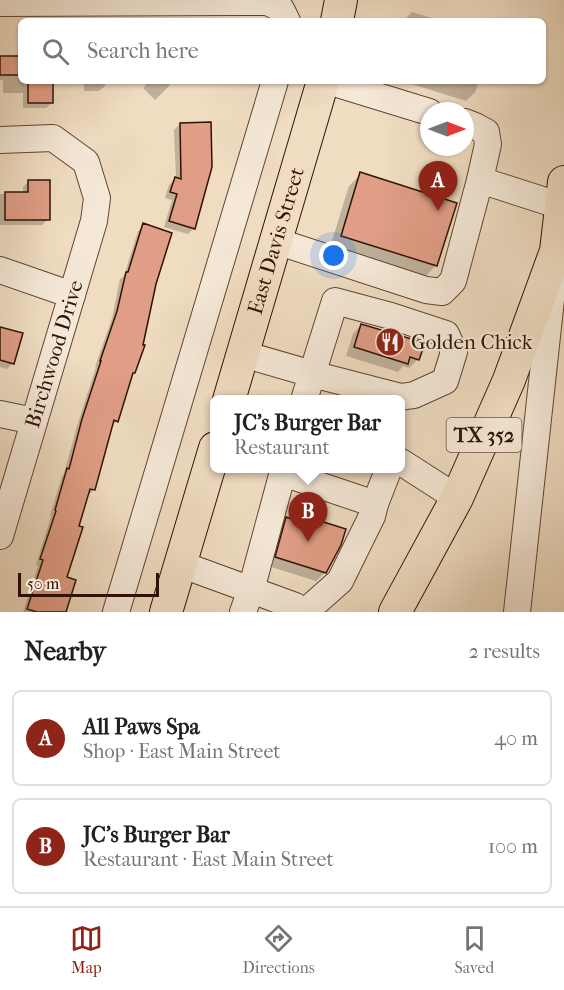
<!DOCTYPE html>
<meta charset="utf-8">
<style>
body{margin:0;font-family:"IM FELL French Canon",serif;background:#f6f6f6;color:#202124}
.compass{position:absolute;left:420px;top:102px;width:54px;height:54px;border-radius:50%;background:#fff;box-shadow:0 2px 4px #0004;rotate:90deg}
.scale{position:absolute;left:18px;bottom:15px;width:141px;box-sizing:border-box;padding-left:6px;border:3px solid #311205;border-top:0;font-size:16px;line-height:21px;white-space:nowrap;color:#311205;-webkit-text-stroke:4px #f5e8d7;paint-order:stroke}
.you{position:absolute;left:334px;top:256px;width:21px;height:21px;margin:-15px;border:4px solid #fff;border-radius:50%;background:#1a73e8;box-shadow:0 0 0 9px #1a73e833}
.badge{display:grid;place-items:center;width:39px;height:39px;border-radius:50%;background:#8f2418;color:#fff;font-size:20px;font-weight:700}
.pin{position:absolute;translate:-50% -50px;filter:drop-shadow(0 2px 3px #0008)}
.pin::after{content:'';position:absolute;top:32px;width:21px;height:18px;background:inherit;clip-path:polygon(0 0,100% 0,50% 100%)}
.popup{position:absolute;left:210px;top:395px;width:195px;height:78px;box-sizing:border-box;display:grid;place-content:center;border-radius:9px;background:#fff;filter:drop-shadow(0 2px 4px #0005);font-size:20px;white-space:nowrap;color:#757577}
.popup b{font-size:22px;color:#202124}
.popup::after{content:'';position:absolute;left:50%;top:100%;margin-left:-12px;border:12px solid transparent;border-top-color:#fff}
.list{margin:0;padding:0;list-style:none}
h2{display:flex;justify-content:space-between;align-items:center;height:78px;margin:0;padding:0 24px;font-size:26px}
h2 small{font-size:20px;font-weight:400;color:#757577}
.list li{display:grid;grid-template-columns:39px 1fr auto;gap:18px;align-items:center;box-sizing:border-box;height:96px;margin:0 12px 12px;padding:0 12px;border:2px solid #e0e0e0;border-radius:9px}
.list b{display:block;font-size:22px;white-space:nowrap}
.list p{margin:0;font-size:20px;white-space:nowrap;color:#757577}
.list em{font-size:20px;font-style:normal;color:#757577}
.icon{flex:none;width:33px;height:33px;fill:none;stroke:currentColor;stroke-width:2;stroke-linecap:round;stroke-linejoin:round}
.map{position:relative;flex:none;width:564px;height:612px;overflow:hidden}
.search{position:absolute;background:#fff;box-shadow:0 2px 4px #0004;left:18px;right:18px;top:18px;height:66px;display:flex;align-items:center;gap:15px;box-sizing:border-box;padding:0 21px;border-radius:9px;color:#757577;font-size:22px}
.sheet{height:294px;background:#fff}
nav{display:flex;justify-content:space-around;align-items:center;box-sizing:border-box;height:84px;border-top:2px solid #e0e0e0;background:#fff;font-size:16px;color:#757577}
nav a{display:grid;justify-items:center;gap:3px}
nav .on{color:#8f2418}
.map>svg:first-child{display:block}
</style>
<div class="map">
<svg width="564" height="612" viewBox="0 0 564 612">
<rect width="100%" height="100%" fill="#efdcc1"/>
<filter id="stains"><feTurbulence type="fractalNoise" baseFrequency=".00333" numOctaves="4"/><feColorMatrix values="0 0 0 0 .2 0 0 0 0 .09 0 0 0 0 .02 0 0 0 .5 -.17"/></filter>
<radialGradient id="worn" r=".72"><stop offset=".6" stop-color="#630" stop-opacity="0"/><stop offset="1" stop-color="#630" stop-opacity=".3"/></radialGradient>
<g fill="#0003">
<polygon points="412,12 441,21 403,21"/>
<polygon points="0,44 0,57 21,57 21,81 52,81 52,103 46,108 23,108 23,93 3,93 3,80 0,80"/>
<polygon points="84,81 105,81 105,86 99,91 84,91"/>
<polygon points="147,81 174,81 155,100 143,88 148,82"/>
<polygon points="402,81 479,81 475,92 466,101"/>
<polygon points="180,124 194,228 188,234 164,227 172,200 165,198 169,185 176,178 174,130"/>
<polygon points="361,174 436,265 425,277 330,247 349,186"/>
<polygon points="28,182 48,219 42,225 0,225 0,194 23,194 23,187"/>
<polygon points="144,225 155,283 133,373 131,375 117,421 111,426 94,490 88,495 87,495 65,578 64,612 23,612 38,566 36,565 51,516 50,516 62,476 64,473 77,426 96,367 95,367 112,318 120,279 124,276 138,231"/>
<polygon points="361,325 418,359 409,368 403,366 398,372 346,356 353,334"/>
<polygon points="0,328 13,363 7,369 0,367"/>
<polygon points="287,519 312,527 318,522 325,572 316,581 268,566 278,528"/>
</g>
<g fill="#e09e86" stroke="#311205" stroke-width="1.5">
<rect x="0" y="56" width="21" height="19"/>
<rect x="28" y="81" width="25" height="22"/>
<polygon points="211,122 212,167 195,229 169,221 177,194 170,192 175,177 181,179 180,123"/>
<polygon points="360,172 457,203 437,266 341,236"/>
<polygon points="28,180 50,180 50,220 5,220 5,192 28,192"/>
<polygon points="143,223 172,233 156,284 143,345 145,345 135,373 133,373 118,422 114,420 95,490 90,489 79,526 83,527 67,577 76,580 66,612 37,612 27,609 43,560 40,559 56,511 55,510 67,468 69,469 82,419 101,361 100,361 117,311 126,272 128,272"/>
<polygon points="361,324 425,343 419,360 410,357 408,364 354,347"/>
<polygon points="0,327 23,333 14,364 0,360"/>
<polygon points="286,517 316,527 317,520 346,529 341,545 326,573 275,557"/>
</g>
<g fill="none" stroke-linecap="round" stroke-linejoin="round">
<g stroke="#604434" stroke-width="28">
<g id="minor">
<polyline points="234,0 234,2 268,2 281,9 287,21"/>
<polyline points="0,3 234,2"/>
<polyline points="328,81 429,112"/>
<polyline points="465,122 475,126 486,132 488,144 480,180 561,206"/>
<polyline points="0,140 53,138 86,162 97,198 94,221 0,536"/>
<polyline points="276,241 426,290 442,292 453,281 480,180"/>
<polyline points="0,270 72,295"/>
<polyline points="243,354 312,374 401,397 414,395 445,381 454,352 446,334 391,316 335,301 304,400"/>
<polyline points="0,414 34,421"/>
<polyline points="401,462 457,498"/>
<polyline points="283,473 375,504 372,516 340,581 305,612"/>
<polyline points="375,504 389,468"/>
<polyline points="180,564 295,606 298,612"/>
<polyline points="116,612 275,81"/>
<polyline points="243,612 251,590 284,468"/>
<polyline points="517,612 553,281"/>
</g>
</g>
<g stroke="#311205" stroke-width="34">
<g id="major">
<polyline points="337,21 341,0"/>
<path id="s1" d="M229 400 323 81"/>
<polyline points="166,612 215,448"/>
<polyline points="395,612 457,498 509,380 556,251 564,182"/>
</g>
</g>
<use href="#minor" stroke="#f5e8d7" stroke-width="26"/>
<use href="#major" stroke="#efdcc1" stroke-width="32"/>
</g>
<defs>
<g id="restaurant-disc" transform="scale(1.5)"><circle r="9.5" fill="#8f2418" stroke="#f5e8d7"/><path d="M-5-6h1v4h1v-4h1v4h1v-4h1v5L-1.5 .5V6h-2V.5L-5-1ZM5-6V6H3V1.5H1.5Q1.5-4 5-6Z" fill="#fff"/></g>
</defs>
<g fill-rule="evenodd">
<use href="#restaurant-disc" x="390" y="342"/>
</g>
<g text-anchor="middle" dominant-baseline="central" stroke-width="4.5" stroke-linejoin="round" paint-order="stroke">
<rect fill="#f5e8d7" stroke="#6c5244" stroke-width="1.5" x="446.5" y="418" width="75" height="34" rx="4.5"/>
<g font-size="20" font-weight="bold" fill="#311205">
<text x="484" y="435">TX 352</text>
</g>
<g font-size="21" fill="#311205" stroke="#f5e8d7">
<text stroke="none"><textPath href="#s1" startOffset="166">East Davis Street</textPath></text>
<text transform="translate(54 354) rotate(-73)">Birchwood Drive</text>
</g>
<g font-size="21" fill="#311205" stroke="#f5e8d7" text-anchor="start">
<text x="411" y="342">Golden Chick</text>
</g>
</g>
<rect width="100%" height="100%" filter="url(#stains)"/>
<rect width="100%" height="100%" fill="url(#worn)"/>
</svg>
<svg class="compass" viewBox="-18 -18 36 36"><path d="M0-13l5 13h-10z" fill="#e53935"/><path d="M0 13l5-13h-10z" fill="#757577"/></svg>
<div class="scale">50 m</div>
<div class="you"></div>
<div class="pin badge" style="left:438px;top:211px">A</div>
<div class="pin badge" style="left:308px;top:542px">B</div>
<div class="popup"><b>JC's Burger Bar</b>Restaurant</div>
<div class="search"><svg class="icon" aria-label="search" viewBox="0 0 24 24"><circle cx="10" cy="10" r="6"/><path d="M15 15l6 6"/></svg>Search here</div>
</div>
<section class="sheet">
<h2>Nearby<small>2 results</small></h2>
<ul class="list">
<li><span class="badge">A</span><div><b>All Paws Spa</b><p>Shop · East Main Street</p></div><em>40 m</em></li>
<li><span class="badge">B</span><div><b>JC's Burger Bar</b><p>Restaurant · East Main Street</p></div><em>100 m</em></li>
</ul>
</section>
<nav>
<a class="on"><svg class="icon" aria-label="map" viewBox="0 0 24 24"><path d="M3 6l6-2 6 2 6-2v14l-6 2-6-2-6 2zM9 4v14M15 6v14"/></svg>Map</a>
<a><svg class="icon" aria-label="directions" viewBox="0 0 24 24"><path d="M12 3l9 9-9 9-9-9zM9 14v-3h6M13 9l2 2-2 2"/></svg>Directions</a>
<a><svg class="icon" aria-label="saved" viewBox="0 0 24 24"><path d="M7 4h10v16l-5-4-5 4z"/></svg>Saved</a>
</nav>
